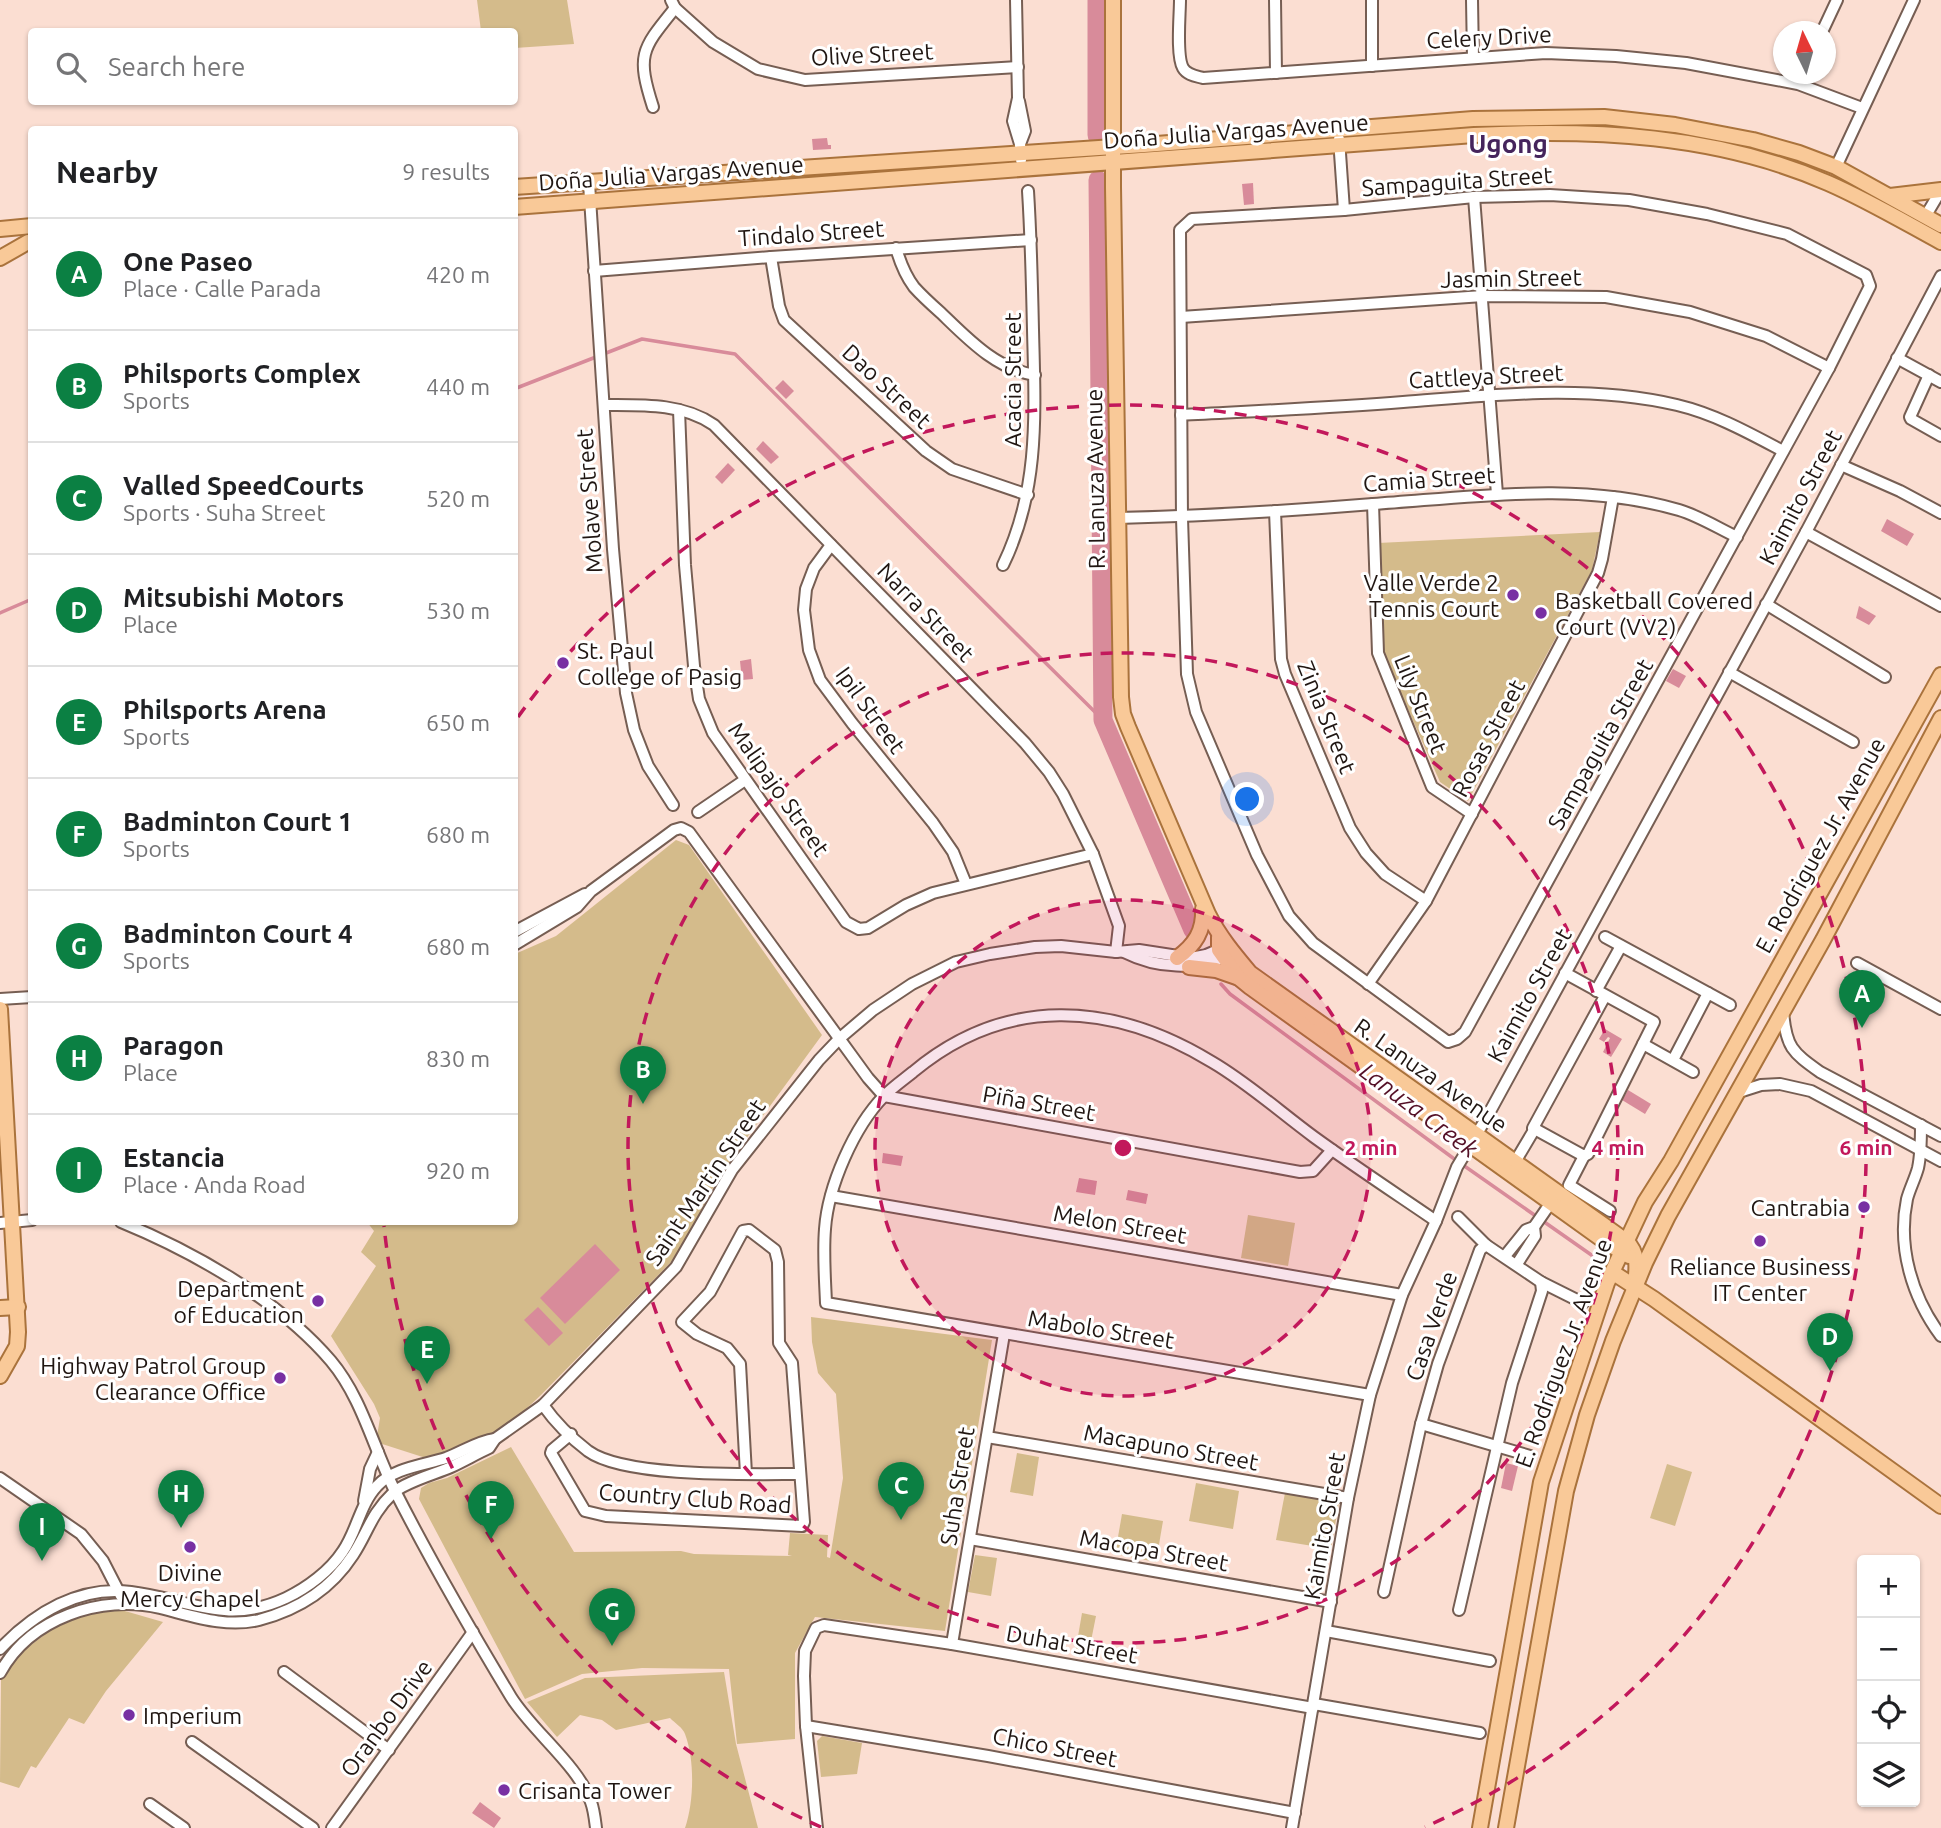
<!DOCTYPE html>
<meta charset="utf-8">
<style>
body{margin:0;font-family:Ubuntu,sans-serif;background:#f2f2f2;color:#202124}
.controls{position:absolute;right:21px;bottom:21px;display:grid;overflow:hidden;border-radius:7px;box-shadow:0 2px 5px #0004}
.controls button{width:63px;height:63px;display:grid;place-items:center;padding:0;border:0;border-bottom:2px solid #e0e0e0;background:#fff;color:#202124;font:35px sans-serif}
.compass{position:absolute;left:1773px;top:21px;width:63px;height:63px;border-radius:50%;background:#fff;box-shadow:0 2px 5px #0004;rotate:355deg}
.you{position:absolute;left:1248px;top:800px;width:24px;height:24px;margin:-18px;border:5px solid #fff;border-radius:50%;background:#1a73e8;box-shadow:0 0 0 10px #1a73e833}
.badge{display:grid;place-items:center;width:46px;height:46px;border-radius:50%;background:#0b8043;color:#fff;font-size:23px;font-weight:700}
.pin{position:absolute;translate:-50% -58px;filter:drop-shadow(0 2px 4px #0008)}
.pin::after{content:'';position:absolute;top:37px;width:24px;height:21px;background:inherit;clip-path:polygon(0 0,100% 0,50% 100%)}
.list{margin:0;padding:0;list-style:none}
h2{display:flex;justify-content:space-between;align-items:center;height:91px;margin:0;padding:0 28px;font-size:30px}
h2 small{font-size:23px;font-weight:400;color:#757577}
.list li{display:grid;grid-template-columns:46px 1fr auto;gap:21px;align-items:center;box-sizing:border-box;height:112px;padding:0 28px;border-top:2px solid #e0e0e0}
.list b{display:block;font-size:26px;white-space:nowrap}
.list p{margin:0;font-size:23px;white-space:nowrap;color:#757577}
.list em{font-size:23px;font-style:normal;color:#757577}
.icon{flex:none;width:38px;height:38px;fill:none;stroke:currentColor;stroke-width:2;stroke-linecap:round;stroke-linejoin:round}
.map{position:relative;flex:none;width:1941px;height:1828px;overflow:hidden}
.search{position:absolute;background:#fff;box-shadow:0 2px 5px #0004;left:28px;top:28px;width:490px;height:77px;display:flex;align-items:center;gap:18px;box-sizing:border-box;padding:0 24px;border-radius:7px;color:#757577;font-size:26px}
.panel{position:absolute;background:#fff;box-shadow:0 2px 5px #0004;left:28px;top:126px;width:490px;height:1099px;border-radius:7px}
.map>svg:first-child{display:block}
</style>
<div class="map">
<svg width="1941" height="1828" viewBox="0 0 1941 1828">
<rect width="100%" height="100%" fill="#fbded2"/>
<g fill="#d4bb8b">
<polygon points="477,0 567,0 574,44 515,48 514,32 481,31"/>
<polygon points="1600,532 1592,570 1468,801 1440,782 1379,644 1378,543"/>
<polygon points="676,840 689,845 822,1035 721,1173 676,1257 541,1395 510,1424 484,1439 432,1460 376,1442 380,1418 374,1404 331,1336 376,1266 361,1252 374,1231 367,1222 514,1222 515,954 556,936"/>
<polygon points="1248,1215 1295,1223 1288,1266 1241,1258"/>
<polygon points="811,1317 992,1340 945,1631 815,1617 795,1653 795,1739 737,1744 729,1669 642,1668 582,1674 525,1699 419,1499 421,1488 429,1483 447,1478 511,1447 574,1552 681,1551 694,1554 792,1556 788,1555 790,1533 828,1535 827,1557 830,1558 843,1478 836,1394 818,1373 812,1342"/>
<polygon points="1017,1453 1039,1457 1033,1496 1010,1492"/>
<polygon points="1667,1464 1692,1472 1675,1526 1650,1518"/>
<polygon points="1196,1483 1239,1491 1233,1529 1189,1521"/>
<polygon points="1285,1493 1339,1502 1331,1549 1276,1540"/>
<polygon points="1122,1514 1163,1521 1156,1562 1115,1554"/>
<polygon points="975,1555 997,1558 991,1596 968,1592"/>
<polygon points="107,1611 125,1611 163,1622 106,1691 84,1724 69,1718 36,1768 31,1766 19,1788 0,1782 1,1680 23,1651 52,1629 82,1616"/>
<polygon points="1082,1613 1096,1616 1088,1656 1075,1654"/>
<path d="M724 1672 736 1744 758 1828H685C694 1802 695 1760 685 1734 683 1728 675 1723 670 1718L616 1730 602 1720 580 1715 557 1737 527 1702 585 1678Z"/>
<polygon points="822,1736 862,1743 857,1774 821,1777 817,1741"/>
</g>
<g fill="#d88b9a">
<polygon points="827,138 828,145 831,145 831,149 813,150 812,139"/>
<polygon points="1253,183 1254,204 1244,205 1242,184"/>
<polygon points="783,380 794,391 786,399 775,388"/>
<polygon points="763,441 779,457 771,464 756,449"/>
<polygon points="728,463 735,470 722,484 715,477"/>
<polygon points="1887,519 1914,534 1907,546 1881,531"/>
<polygon points="1859,606 1876,616 1869,625 1856,618"/>
<polygon points="751,659 753,679 742,680 740,661"/>
<polygon points="1673,669 1686,676 1679,688 1666,681"/>
<polygon points="1605,1029 1622,1039 1611,1057 1603,1052 1610,1038 1608,1037 1604,1042 1599,1039"/>
<polygon points="1628,1090 1651,1104 1645,1114 1622,1100"/>
<polygon points="883,1153 903,1156 901,1166 882,1163"/>
<polygon points="1079,1178 1097,1181 1095,1195 1076,1192"/>
<polygon points="1128,1190 1148,1194 1146,1204 1126,1200"/>
<polygon points="595,1244 620,1270 565,1324 540,1298"/>
<polygon points="538,1307 563,1333 549,1346 524,1320"/>
<polygon points="1506,1463 1518,1466 1512,1491 1501,1488"/>
<polygon points="480,1802 501,1818 494,1828 472,1813"/>
</g>
<g fill="none" stroke-linecap="round" stroke-linejoin="round">
<g stroke="#d88b9a" stroke-width="3.5">
<polyline points="514,389 642,339 735,354 1103,720"/>
<polyline points="0,613 32,599"/>
<polyline points="1221,984 1230,994 1453,1158 1600,1261"/>
</g>
<g stroke="#d88b9a" stroke-width="19">
<polyline points="1097,0 1097,135"/>
<polyline points="1098,180 1103,720 1193,930"/>
</g>
<g stroke="#765e53" stroke-width="14">
<g id="minor">
<polyline points="671,0 675,8 713,42 758,69 805,80 1018,67"/>
<polyline points="1016,0 1018,98 1013,121 1020,144 1021,160"/>
<path d="M1180 0C1180 15 1176 56 1183 68 1187 75 1196 76 1203 78L1546 53 1616 56 1686 63 1798 84 1862 108"/>
<polyline points="1275,0 1276,73"/>
<polyline points="1372,0 1372,66"/>
<polyline points="1472,0 1473,58"/>
<polyline points="1822,32 1837,0"/>
<polyline points="1019,101 1025,131 1020,144"/>
<path d="M653 107C636 54 642 49 675 8"/>
<polyline points="1339,139 1344,210"/>
<polyline points="1836,167 1914,0"/>
<polyline points="589,183 613,549 626,693 634,730 648,766 673,805"/>
<polygon points="1550,195 1629,200 1707,214 1787,234 1866,275 1870,286 1829,368 1465,1032 1457,1039 1448,1042 1313,943 1289,916 1257,855 1196,712 1187,674 1182,518 1180,230 1192,219 1344,210 1474,197"/>
<polyline points="1474,197 1497,494"/>
<polyline points="1925,217 1941,190"/>
<path d="M896 248C900 262 905 275 914 287 922 296 932 305 941 313 968 339 996 369 1035 375"/>
<polyline points="771,257 779,306 784,320 926,451 952,469 1028,495"/>
<polyline points="594,271 771,257 1031,240"/>
<polyline points="1181,317 1483,296 1606,297 1690,312 1766,336 1829,368"/>
<polyline points="1897,358 1941,382"/>
<polyline points="1929,375 1910,417 1911,419 1941,436"/>
<path d="M604 405C641 405 683 403 714 425L1025 743 1049 772 1063 794 1093 854 1119 926 1116 952"/>
<polyline points="679,410 685,565 694,666 699,699 713,733 846,922 859,929 868,928 906,905 933,893 1093,854"/>
<path d="M1181 415C1255 411 1329 408 1403 402 1495 395 1586 384 1677 405 1715 414 1749 433 1783 451"/>
<polyline points="1841,465 1900,491 1941,513"/>
<polyline points="1373,504 1378,653 1432,787 1472,814"/>
<polyline points="1275,511 1281,659 1285,674 1350,828 1366,853 1385,874 1426,901"/>
<path d="M1118 518C1203 516 1288 511 1373 504 1475 497 1579 481 1679 510 1699 516 1718 528 1737 537"/>
<polyline points="1806,532 1941,606"/>
<polyline points="831,545 814,568 806,589 804,610 809,650 820,680 852,723 933,823 953,852 966,884"/>
<path d="M1003 565C1040 489 1035 412 1033 330 1032 284 1031 237 1028 191"/>
<polyline points="1766,604 1885,677"/>
<polyline points="1729,672 1853,742"/>
<polyline points="698,812 745,780"/>
<polyline points="514,932 585,894"/>
<polyline points="1605,937 1708,993 1673,1060"/>
<polyline points="514,945 577,907 591,891 674,830 681,828 689,832 868,1078 884,1096 1300,1172 1313,1171 1332,1150"/>
<path d="M1124 952C1158 969 1195 970 1229 956"/>
<polyline points="1857,963 1941,1009"/>
<polyline points="1565,973 1654,1022 1588,1154 1584,1156 1533,1128 1605,996"/>
<polyline points="1368,984 1426,901 1598,573 1602,559 1613,497"/>
<polyline points="1596,991 1621,946"/>
<polyline points="1708,993 1730,1005"/>
<polyline points="0,999 32,997"/>
<path d="M1783 1012C1786 1047 1792 1052 1820 1072L1941 1136"/>
<polyline points="1643,1044 1693,1072"/>
<polyline points="1739,1092 1761,1085 1780,1084 1811,1091 1941,1161"/>
<path d="M1921 1125C1921 1140 1921 1154 1918 1168 1915 1179 1910 1188 1907 1199 1897 1247 1912 1297 1941 1336"/>
<polyline points="1584,1156 1569,1185 1610,1211"/>
<polyline points="1515,1162 1534,1130"/>
<polyline points="831,1196 1402,1295"/>
<polyline points="1458,1217 1486,1245 1541,1282 1583,1303"/>
<path d="M121 1222C194 1252 279 1300 331 1361 362 1398 373 1447 394 1489 430 1560 470 1629 511 1697 533 1732 578 1765 591 1802 594 1810 595 1820 596 1828"/>
<polyline points="0,1223 32,1220"/>
<polyline points="1505,1256 1526,1230 1534,1227 1554,1198"/>
<polyline points="1517,1264 1535,1236 1534,1227"/>
<path d="M1370 1395 826 1303C825 1278 823 1253 825 1229 828 1186 854 1127 884 1096 893 1087 903 1080 913 1072 1005 995 1112 1001 1212 1062 1248 1083 1280 1112 1314 1137 1354 1166 1395 1193 1436 1221"/>
<path d="M543 1405C555 1422 571 1438 588 1451 625 1478 752 1474 800 1474"/>
<polyline points="1421,1424 1530,1456"/>
<polyline points="571,1434 552,1450 551,1453 585,1511 606,1516 802,1526 804,1522 792,1363 779,1343 778,1262 775,1250 749,1230 743,1231 710,1292 682,1322 697,1334 727,1348 740,1364 746,1474"/>
<polyline points="987,1437 1348,1498"/>
<polyline points="0,1478 81,1534 103,1561 121,1596"/>
<polyline points="364,1501 370,1469 378,1452"/>
<polyline points="970,1539 1331,1602"/>
<polyline points="1384,1592 1421,1424 1438,1364 1480,1250 1486,1245"/>
<polyline points="1459,1610 1512,1383 1542,1291 1541,1282"/>
<polyline points="1326,1631 1490,1661"/>
<polyline points="952,1644 1004,1334"/>
<path d="M0 1649C34 1613 80 1585 131 1592 189 1599 226 1626 286 1598 307 1588 330 1571 343 1551 357 1531 360 1504 377 1486 393 1468 424 1465 446 1458 462 1452 478 1441 495 1439"/>
<polyline points="284,1672 389,1750"/>
<path d="M0 1673C30 1618 101 1594 160 1608 193 1616 225 1628 259 1620 297 1610 331 1589 353 1555 368 1532 371 1514 393 1493 405 1482 435 1474 451 1467 464 1461 476 1454 489 1448L495 1439 543 1405 676 1267 732 1170 819 1060 840 1038 873 1010 912 984 956 962 990 954 1035 947 1061 946 1116 952 1139 950 1191 958 1206 955 1225 947"/>
<polyline points="1314,1704 1480,1733"/>
<polyline points="806,1726 988,1756 1295,1813"/>
<polyline points="192,1742 313,1828"/>
<polyline points="150,1804 184,1828"/>
<polyline points="332,1828 473,1632"/>
<polyline points="817,1828 806,1726 804,1676 805,1651 816,1628 824,1625 952,1644 1313,1708"/>
<polyline points="1292,1828 1348,1498 1370,1395 1402,1295 1436,1221 1457,1167 1487,1117 1806,532 1941,276"/>
</g>
</g>
<g stroke="#aa733c" stroke-width="18">
<g id="major">
<path d="M1113 0V187L1121 697 1123 714 1128 727 1208 914C1219 936 1234 954 1250 973L1626 1241C1639 1253 1637 1269 1635 1285"/>
<polyline points="514,187 1144,145 1473,119 1604,117 1675,125 1753,140 1799,153 1836,167 1941,225"/>
<polyline points="1890,196 1941,190"/>
<path d="M514 207 1474 135C1594 129 1716 134 1828 183 1867 200 1904 222 1941 242"/>
<polyline points="0,229 32,226"/>
<polyline points="0,258 28,242"/>
<polyline points="1219,937 1219,950 1239,978 1250,987 1607,1243 1629,1256"/>
<path d="M1177 958C1195 945 1204 931 1203 909"/>
<polyline points="1189,967 1216,970 1239,978"/>
<polyline points="0,1009 18,1332 17,1346 0,1376"/>
<polyline points="1612,1272 1654,1299 1941,1506"/>
<polyline points="0,1308 18,1307"/>
<polyline points="1480,1828 1541,1482 1607,1283 1645,1202 1671,1161 1941,675"/>
<polyline points="1506,1828 1566,1491 1587,1415 1613,1341 1645,1263 1668,1216 1823,940 1941,718"/>
</g>
</g>
<use href="#minor" stroke="#fff" stroke-width="10"/>
<use href="#major" stroke="#f9c998" stroke-width="14"/>
</g>
<circle cx="1123" cy="1148" r="248" fill="#c2185b" fill-opacity=".12"/>
<g fill="none" stroke="#c2185b" stroke-width="3.5" stroke-dasharray="12 9">
<circle cx="1123" cy="1148" r="248"/>
<circle cx="1123" cy="1148" r="495"/>
<path d="M821 1827A743 743 0 0 1 384 1226M518 717A743 743 0 1 1 1425 1827"/>
</g>
<g fill="#7830a3" stroke="#fff" stroke-width="2.5">
<circle cx="1513" cy="595" r="7"/>
<circle cx="1541" cy="613" r="7"/>
<circle cx="563" cy="663" r="7"/>
<circle cx="1864" cy="1207" r="7"/>
<circle cx="1760" cy="1241" r="7"/>
<circle cx="318" cy="1301" r="7"/>
<circle cx="280" cy="1378" r="7"/>
<circle cx="190" cy="1547" r="7"/>
<circle cx="129" cy="1715" r="7"/>
<circle cx="504" cy="1790" r="7"/>
</g>
<g text-anchor="middle" dominant-baseline="central" stroke-width="6" stroke-linejoin="round" paint-order="stroke">
<g font-size="23" fill="#201612" stroke="#fff">
<text transform="translate(1489 37) rotate(-3)">Celery Drive</text>
<text transform="translate(872 54) rotate(-3)">Olive Street</text>
<text transform="translate(1236 131) rotate(-4)">Doña Julia Vargas Avenue</text>
<text transform="translate(671 173) rotate(-4)">Doña Julia Vargas Avenue</text>
<text transform="translate(1457 181) rotate(-4)">Sampaguita Street</text>
<text transform="translate(811 233) rotate(-4)">Tindalo Street</text>
<text transform="translate(1511 278) rotate(-1)">Jasmin Street</text>
<text transform="translate(1486 376) rotate(-3)">Cattleya Street</text>
<text transform="translate(1012 380) rotate(-90)">Acacia Street</text>
<text transform="translate(887 386) rotate(43)">Dao Street</text>
<text transform="translate(1095 479) rotate(-91)">R. Lanuza Avenue</text>
<text transform="translate(1429 479) rotate(-4)">Camia Street</text>
<text transform="translate(1800 497) rotate(-62)">Kaimito Street</text>
<text transform="translate(589 501) rotate(-94)">Molave Street</text>
<text transform="translate(926 612) rotate(46)">Narra Street</text>
<text transform="translate(1421 704) rotate(68)">Lily Street</text>
<text transform="translate(871 710) rotate(54)">Ipil Street</text>
<text transform="translate(1327 717) rotate(68)">Zinia Street</text>
<text transform="translate(1488 738) rotate(-62)">Rosas Street</text>
<text transform="translate(1600 744) rotate(-61)">Sampaguita Street</text>
<text transform="translate(779 789) rotate(55)">Malipajo Street</text>
<text transform="translate(1820 845) rotate(-61)">E. Rodriguez Jr. Avenue</text>
<text transform="translate(1529 995) rotate(-61)">Kaimito Street</text>
<text transform="translate(1431 1075) rotate(35)">R. Lanuza Avenue</text>
<text transform="translate(1039 1103) rotate(10)">Piña Street</text>
<text transform="translate(705 1182) rotate(-56)">Saint Martin Street</text>
<text transform="translate(1120 1224) rotate(10)">Melon Street</text>
<text transform="translate(1431 1326) rotate(-71)">Casa Verde</text>
<text transform="translate(1101 1329) rotate(9)">Mabolo Street</text>
<text transform="translate(1563 1353) rotate(-70)">E. Rodriguez Jr. Avenue</text>
<text transform="translate(1171 1447) rotate(10)">Macapuno Street</text>
<text transform="translate(957 1486) rotate(-81)">Suha Street</text>
<text transform="translate(695 1498) rotate(4)">Country Club Road</text>
<text transform="translate(1324 1526) rotate(-80)">Kaimito Street</text>
<text transform="translate(1154 1550) rotate(10)">Macopa Street</text>
<text transform="translate(1072 1644) rotate(10)">Duhat Street</text>
<text transform="translate(386 1718) rotate(-54)">Oranbo Drive</text>
<text transform="translate(1055 1747) rotate(11)">Chico Street</text>
</g>
<g font-size="23" fill="#201612" stroke="#fff" text-anchor="end">
<text x="1499" y="582">Valle Verde 2<tspan x="1499" dy="26">Tennis Court</tspan></text>
<text x="1555" y="600" text-anchor="start">Basketball Covered<tspan x="1555" dy="26">Court (VV2)</tspan></text>
<text x="577" y="650" text-anchor="start">St. Paul<tspan x="577" dy="26">College of Pasig</tspan></text>
<text x="1850" y="1207">Cantrabia</text>
<text x="1760" y="1266" text-anchor="middle">Reliance Business<tspan x="1760" dy="26">IT Center</tspan></text>
<text x="304" y="1288">Department<tspan x="304" dy="26">of Education</tspan></text>
<text x="266" y="1365">Highway Patrol Group<tspan x="266" dy="26">Clearance Office</tspan></text>
<text x="190" y="1572" text-anchor="middle">Divine<tspan x="190" dy="26">Mercy Chapel</tspan></text>
<text x="143" y="1715" text-anchor="start">Imperium</text>
<text x="518" y="1790" text-anchor="start">Crisanta Tower</text>
</g>
<g font-size="24" font-style="italic" fill="#541026" stroke="#fff">
<text transform="translate(1419 1110) rotate(37)">Lanuza Creek</text>
</g>
<g font-size="26" font-weight="bold" fill="#45245c" stroke="#fff">
<text x="1508" y="143">Ugong</text>
</g>
</g>
<circle cx="1123" cy="1148" r="10" fill="#c2185b" stroke="#fff" stroke-width="3.5"/>
<g font-size="21" text-anchor="middle" font-weight="bold" fill="#c2185b" stroke="#fff" stroke-width="6" stroke-linejoin="round" paint-order="stroke">
<text x="1371" y="1155">2 min</text>
<text x="1618" y="1155">4 min</text>
<text x="1866" y="1155">6 min</text>
</g>
</svg>
<div class="controls">
<button>+</button>
<button>−</button>
<button><svg class="icon" aria-label="locate" viewBox="0 0 24 24"><circle cx="12" cy="12" r="6"/><path d="M12 2v4M12 18v4M2 12h4M18 12h4"/></svg></button>
<button><svg class="icon" aria-label="layers" viewBox="0 0 24 24"><path d="M12 4l9 5-9 5-9-5zM3 14l9 5 9-5"/></svg></button>
</div>
<svg class="compass" viewBox="-18 -18 36 36"><path d="M0-13l5 13h-10z" fill="#e53935"/><path d="M0 13l5-13h-10z" fill="#757577"/></svg>
<div class="you"></div>
<div class="pin badge" style="left:1862px;top:1028px">A</div>
<div class="pin badge" style="left:643px;top:1104px">B</div>
<div class="pin badge" style="left:901px;top:1520px">C</div>
<div class="pin badge" style="left:1830px;top:1371px">D</div>
<div class="pin badge" style="left:427px;top:1384px">E</div>
<div class="pin badge" style="left:491px;top:1539px">F</div>
<div class="pin badge" style="left:612px;top:1646px">G</div>
<div class="pin badge" style="left:181px;top:1528px">H</div>
<div class="pin badge" style="left:42px;top:1561px">I</div>
<div class="search"><svg class="icon" aria-label="search" viewBox="0 0 24 24"><circle cx="10" cy="10" r="6"/><path d="M15 15l6 6"/></svg>Search here</div>
<section class="panel">
<h2>Nearby<small>9 results</small></h2>
<ul class="list">
<li><span class="badge">A</span><div><b>One Paseo</b><p>Place · Calle Parada</p></div><em>420 m</em></li>
<li><span class="badge">B</span><div><b>Philsports Complex</b><p>Sports</p></div><em>440 m</em></li>
<li><span class="badge">C</span><div><b>Valled SpeedCourts</b><p>Sports · Suha Street</p></div><em>520 m</em></li>
<li><span class="badge">D</span><div><b>Mitsubishi Motors</b><p>Place</p></div><em>530 m</em></li>
<li><span class="badge">E</span><div><b>Philsports Arena</b><p>Sports</p></div><em>650 m</em></li>
<li><span class="badge">F</span><div><b>Badminton Court 1</b><p>Sports</p></div><em>680 m</em></li>
<li><span class="badge">G</span><div><b>Badminton Court 4</b><p>Sports</p></div><em>680 m</em></li>
<li><span class="badge">H</span><div><b>Paragon</b><p>Place</p></div><em>830 m</em></li>
<li><span class="badge">I</span><div><b>Estancia</b><p>Place · Anda Road</p></div><em>920 m</em></li>
</ul>
</section>
</div>
